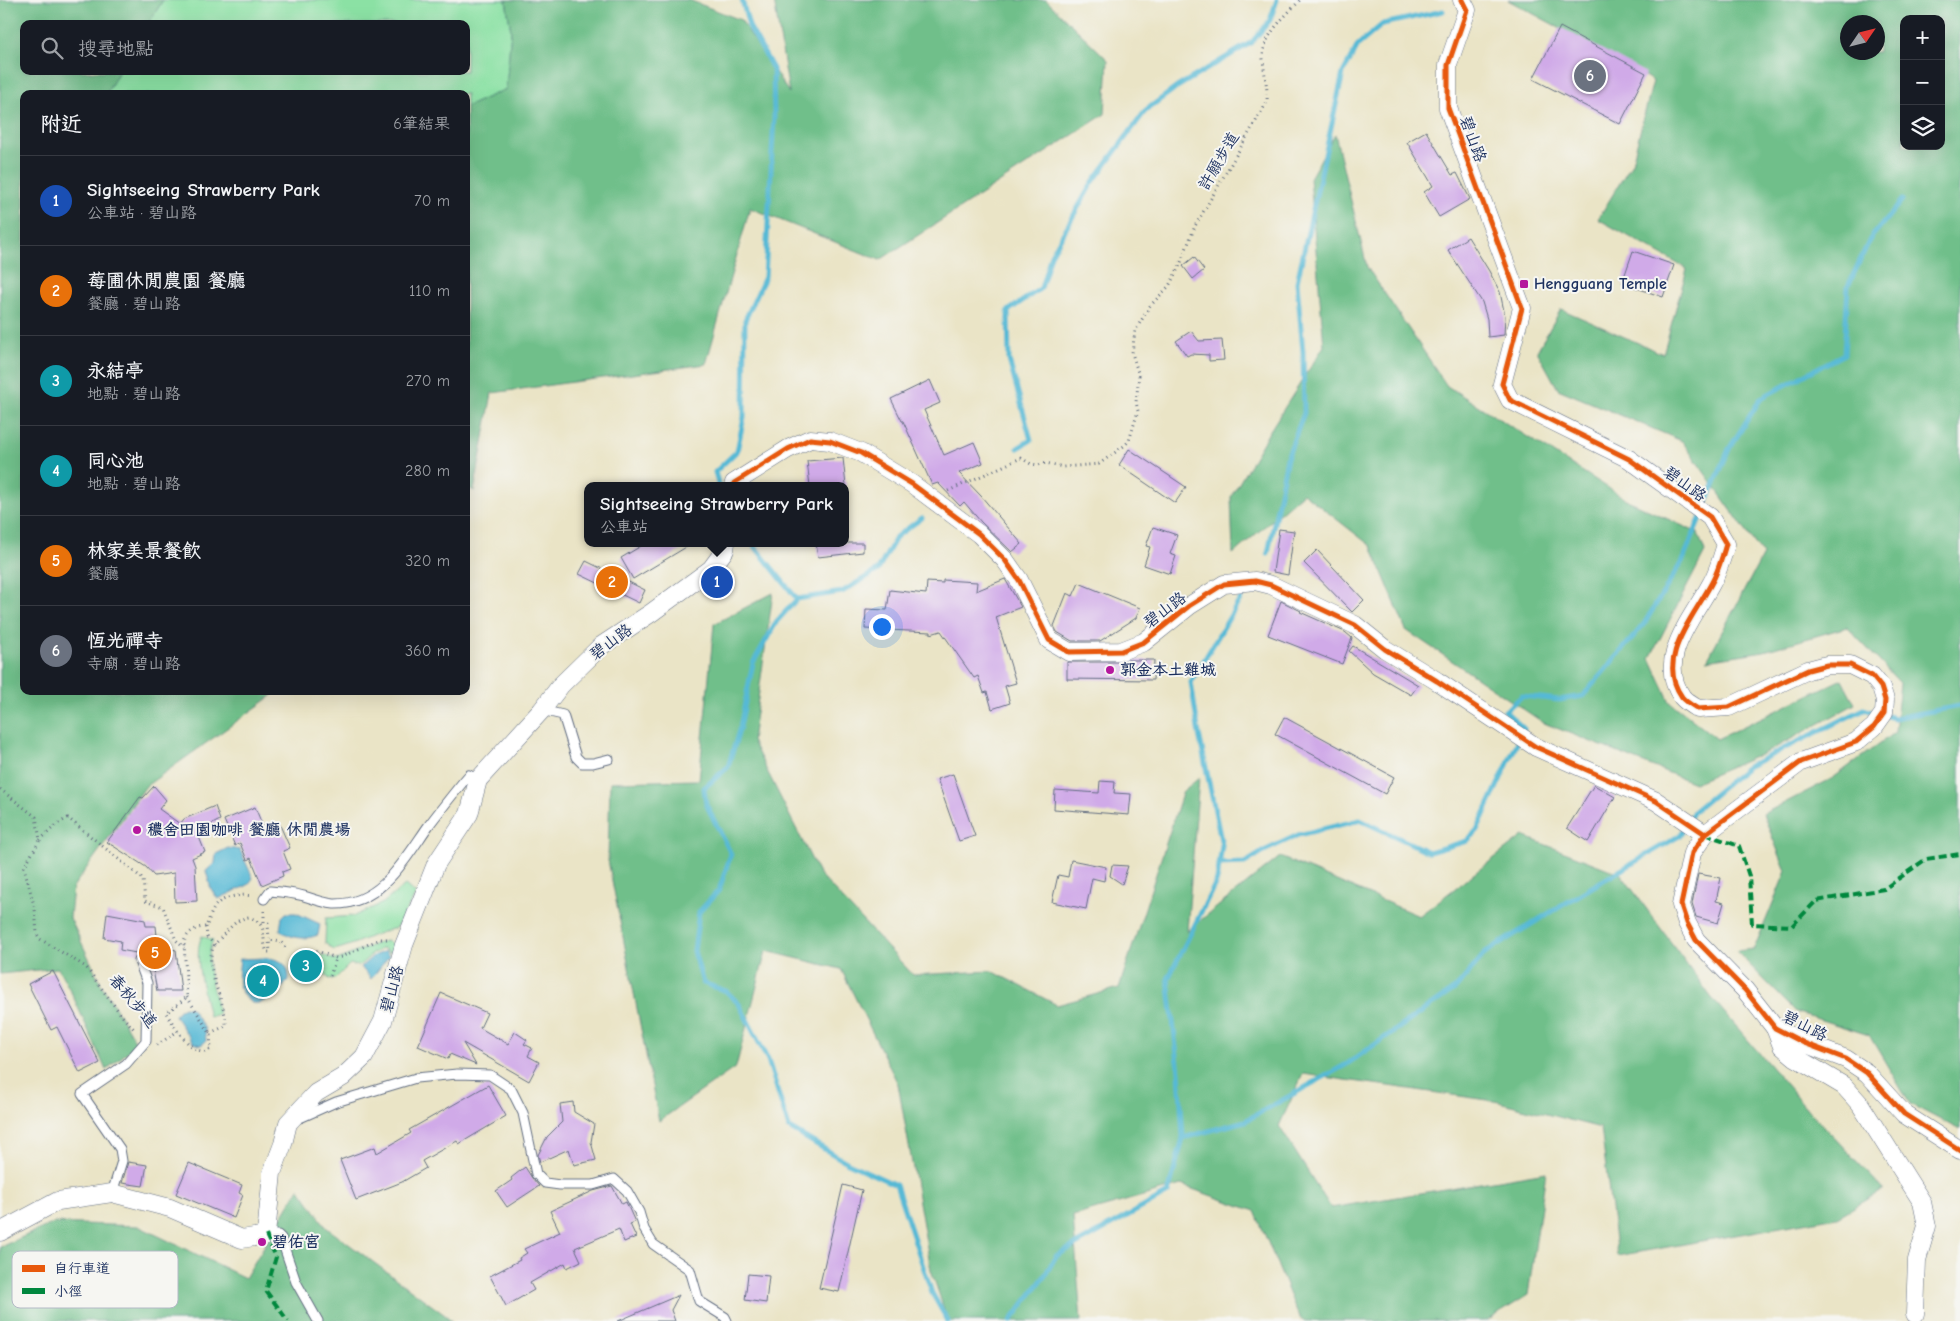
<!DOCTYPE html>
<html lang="zh-TW">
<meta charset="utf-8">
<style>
body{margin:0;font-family:"Comic Neue","LXGW WenKai TC",sans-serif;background:#20242c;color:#f1f3f6}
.controls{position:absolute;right:15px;top:15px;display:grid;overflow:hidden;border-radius:10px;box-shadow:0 5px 20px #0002}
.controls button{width:45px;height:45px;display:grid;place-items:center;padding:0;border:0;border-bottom:1px solid #363941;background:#171b24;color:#f1f3f6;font:25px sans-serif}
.compass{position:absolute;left:1840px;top:15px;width:45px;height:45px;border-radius:50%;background:#171b24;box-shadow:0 5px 20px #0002;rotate:55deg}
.you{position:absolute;left:881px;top:626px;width:18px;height:18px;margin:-12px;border:4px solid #fff;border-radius:50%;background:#1a73e8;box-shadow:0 0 0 8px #1a73e833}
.badge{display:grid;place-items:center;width:32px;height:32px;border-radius:50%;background:#8c9099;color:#fff;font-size:16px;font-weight:700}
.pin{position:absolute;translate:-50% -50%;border:2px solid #fff;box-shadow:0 1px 5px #0006}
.popup{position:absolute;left:584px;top:482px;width:265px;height:65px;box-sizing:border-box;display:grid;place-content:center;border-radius:10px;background:#171b24;filter:drop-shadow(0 1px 4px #0005);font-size:16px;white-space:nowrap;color:#9ea1a6}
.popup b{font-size:19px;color:#f1f3f6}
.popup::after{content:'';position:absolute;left:50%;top:100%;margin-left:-10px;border:10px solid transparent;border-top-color:#171b24}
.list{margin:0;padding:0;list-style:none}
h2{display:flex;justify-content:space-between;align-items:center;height:65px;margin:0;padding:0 20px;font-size:21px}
h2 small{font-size:16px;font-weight:400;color:#9ea1a6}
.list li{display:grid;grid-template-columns:32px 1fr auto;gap:15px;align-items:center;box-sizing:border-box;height:90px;padding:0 20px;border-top:1px solid #363941}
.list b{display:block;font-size:19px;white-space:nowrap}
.list p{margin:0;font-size:16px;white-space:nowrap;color:#9ea1a6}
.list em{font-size:16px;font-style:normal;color:#9ea1a6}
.icon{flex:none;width:28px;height:28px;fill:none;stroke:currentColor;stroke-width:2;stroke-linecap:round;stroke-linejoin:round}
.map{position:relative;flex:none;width:1960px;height:1321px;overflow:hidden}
.search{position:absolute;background:#171b24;box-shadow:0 5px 20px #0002;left:20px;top:20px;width:450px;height:55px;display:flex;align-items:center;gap:12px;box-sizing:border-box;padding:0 18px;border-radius:10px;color:#9ea1a6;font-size:19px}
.panel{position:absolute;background:#171b24;box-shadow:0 5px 20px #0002;left:20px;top:90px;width:450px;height:605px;border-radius:10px}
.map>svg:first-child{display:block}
</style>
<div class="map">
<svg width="1960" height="1321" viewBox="0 0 1960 1321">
<rect width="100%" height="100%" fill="#f6f6f2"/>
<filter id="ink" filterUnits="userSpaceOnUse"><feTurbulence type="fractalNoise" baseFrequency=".02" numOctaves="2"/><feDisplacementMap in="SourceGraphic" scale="10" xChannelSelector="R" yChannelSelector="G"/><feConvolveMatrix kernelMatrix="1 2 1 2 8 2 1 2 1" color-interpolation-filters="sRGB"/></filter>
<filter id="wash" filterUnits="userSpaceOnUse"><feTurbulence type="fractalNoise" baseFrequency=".0096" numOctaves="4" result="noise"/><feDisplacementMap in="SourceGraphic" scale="20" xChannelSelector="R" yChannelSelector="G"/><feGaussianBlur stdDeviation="1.12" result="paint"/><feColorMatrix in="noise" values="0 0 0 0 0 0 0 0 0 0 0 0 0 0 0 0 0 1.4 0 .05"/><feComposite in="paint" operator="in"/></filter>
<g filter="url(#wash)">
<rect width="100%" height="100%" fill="#eae4c6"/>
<g fill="#8be1a4" stroke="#538881">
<polygon points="163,0 506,0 511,31 506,89 466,107 466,94 106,94 119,71 466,71 466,24 148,24"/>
<path d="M405 885 416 894 396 928C374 933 356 945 334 950L325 943 326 918 354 916 383 903Z"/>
<path d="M202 936 213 940C203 963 214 991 219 1014L209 1017C205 996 192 955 202 936Z"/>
<path d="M386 941 392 944 395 948 390 953 383 948 372 954 359 966 350 964 335 979H329L310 956C318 951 328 958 337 960L378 943Z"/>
</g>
<g fill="#70bf8a" stroke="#467774" fill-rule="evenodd">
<polygon points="0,0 163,0 148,24 24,24 24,71 119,71 106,94 24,94 24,691 276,691 272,696 146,786 73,887 70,918 101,984 137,1044 106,1070 72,994 58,968 0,974"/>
<polygon points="506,0 689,0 741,20 789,93 774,0 1046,0 1108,60 1105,114 880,260 750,208 706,364 492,393 474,491 466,486 466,107 506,89 511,31"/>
<path d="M1508 0H1960V1130L1910 1104 1869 1035 1796 1012 1736 951 1754 949 1786 871 1763 814 1833 778 1895 732 1900 683 1847 627 1764 651 1707 660 1763 555 1682 441 1558 389 1537 351 1561 309 1663 354 1687 269 1598 219 1632 163 1653 81 1604 52ZM1904 19H1941V146H1904ZM1848 22H1878V52H1848Z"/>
<polygon points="1335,134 1367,267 1447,386 1629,501 1698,533 1705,552 1650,658 1670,702 1717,739 1842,679 1855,704 1769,751 1694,783 1544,723 1406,630 1371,546 1303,493 1233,554 1231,497 1269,432 1324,346 1310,178"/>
<polygon points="773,593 752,741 819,874 913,975 992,971 1057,1005 1119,988 1183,791 1199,778 1187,931 1280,857 1419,916 1523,836 1621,874 1711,997 1809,1111 1884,1190 1837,1217 1617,1256 1601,1128 1495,1101 1303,1074 1279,1126 1331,1208 1546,1172 1528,1295 1487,1321 1305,1321 1299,1317 1255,1211 1181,1185 1073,1216 1081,1321 948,1321 931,1270 898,1084 841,969 766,951 736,1067 659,1121 608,860 610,782 699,780 714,624"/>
<polygon points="299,1188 327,1228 449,1318 451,1321 0,1321 0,1247 54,1223 138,1226 245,1278"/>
</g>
<g fill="#57b9d5" stroke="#39749a">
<polygon points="228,848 240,850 253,878 248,885 218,899 211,889 206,871 215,863 216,854"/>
<path d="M286 913H296L320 924 318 935C306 940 291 939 280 930L282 917Z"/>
<polygon points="385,951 389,956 371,979 361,967 373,956"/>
<path d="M266 958C280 959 288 963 289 978L283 987 272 990C269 1000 263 1004 252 1003 235 990 238 979 240 959Z"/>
<polygon points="184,1007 191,1008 205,1029 206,1041 201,1045 193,1043 175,1016 178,1011"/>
</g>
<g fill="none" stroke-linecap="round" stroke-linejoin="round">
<g stroke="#57b9d5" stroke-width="5">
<polyline points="1018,448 1031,440 1009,360 1008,311 1041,288 1051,255 1092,183 1146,110 1177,87 1252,42 1270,20 1277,0"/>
<polyline points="719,486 715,472 737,451 744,417 745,320 765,277 774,117 773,69 749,26 742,0"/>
<polyline points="922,518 897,536 878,570 842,592 797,599 777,621 753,663 740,727 728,767 704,788 706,804 731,854 719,890 699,912 694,951 703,983 726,991 739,1004 768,1060 789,1128 848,1163 896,1185 932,1293 948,1321"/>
<polyline points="752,543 797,599"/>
<polyline points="1268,553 1287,458 1304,413 1303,352 1297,282 1343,73 1358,45 1383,24 1443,11"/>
<polyline points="1887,716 1894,718 1960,706"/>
<polyline points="1522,732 1524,729 1505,711 1522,696 1559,700 1583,696 1644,624 1683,560 1729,449 1761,398 1844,354 1848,286 1870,239 1902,200"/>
<polyline points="1219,864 1245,863 1264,851 1298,835 1360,820 1429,852 1467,841 1477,830 1519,739"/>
<polyline points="1183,1138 1245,1121 1347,1064 1456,988 1486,952 1597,884 1679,836 1694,811 1747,767 1864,709 1879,714"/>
<polyline points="1011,1321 1044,1277 1056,1256 1168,1193 1183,1138 1179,1072 1168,979 1217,880 1222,845 1198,729 1191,682 1241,598"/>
</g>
</g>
<g id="blocks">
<g fill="#d0aae8">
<polygon points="1560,27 1646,73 1620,124 1533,79"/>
<polygon points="1426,131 1452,175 1457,173 1470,199 1439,217 1424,192 1433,186 1407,142"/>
<polygon points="1468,237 1489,271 1500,292 1505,316 1504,335 1488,337 1487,319 1482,302 1448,250"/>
<polygon points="1633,251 1674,265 1663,297 1622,283"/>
<polygon points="1194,257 1204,270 1193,279 1183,266"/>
<polygon points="1191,331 1199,341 1222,340 1224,360 1209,361 1209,355 1191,354 1187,356 1176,341"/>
<polygon points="930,380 940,403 924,410 944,455 974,442 983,463 959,473 981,496 1022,544 1012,552 981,522 964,502 960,506 938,483 932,485 903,421 902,421 891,399"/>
<polygon points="1129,449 1186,487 1175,503 1119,465"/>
<polygon points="843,458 846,486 810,486 807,461"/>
<polygon points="1153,527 1177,535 1170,554 1176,556 1170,574 1144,565 1150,547 1146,546"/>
<polygon points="1279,529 1294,531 1288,575 1273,572"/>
<polygon points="646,543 693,543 633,579 621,558"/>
<polygon points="816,543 863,543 863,552 818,557"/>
<polygon points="1317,550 1364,600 1352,612 1304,563"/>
<polygon points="586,561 645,590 639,603 579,574"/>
<polygon points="1005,579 1021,607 996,617 1016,683 1005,686 1010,703 992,709 987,692 984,693 978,676 974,678 941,631 931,634 931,632 865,629 866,609 887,610 890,590 926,594 927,582 943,583 943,580 977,582 976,591"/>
<polygon points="1079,583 1140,608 1136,618 1100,641 1072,641 1057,632 1054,626 1067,593 1073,596"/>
<polygon points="1281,601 1301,611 1300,612 1345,632 1352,638 1342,664 1268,635"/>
<polygon points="1353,646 1418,685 1411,695 1373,673 1349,651"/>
<polygon points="1127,660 1154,660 1153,680 1067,679 1067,662 1121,662"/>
<polygon points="1284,717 1394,777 1385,794 1275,734"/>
<polygon points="953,774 975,836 959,841 937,779"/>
<polygon points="1100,781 1115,782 1114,793 1131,794 1129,815 1054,809 1055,790 1099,793"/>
<polygon points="1594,785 1615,797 1588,842 1567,828"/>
<polygon points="154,786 166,800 159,809 180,824 184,819 215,806 220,820 197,832 205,852 192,858 195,866 197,901 175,902 174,873 154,876 146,867 107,842 140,797 143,798"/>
<polygon points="255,807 264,829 279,823 290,848 283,851 290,869 282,872 283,876 262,885 251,858 247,860 240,843 235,846 224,820"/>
<polygon points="1071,860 1106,867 1104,881 1092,878 1086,909 1052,902 1058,875 1068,877"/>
<polygon points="1112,865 1128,866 1122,884 1110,876"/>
<polygon points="1698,874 1721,878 1716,901 1724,903 1718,923 1696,917 1692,904"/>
<polygon points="107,913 145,920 146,926 156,926 158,946 176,950 181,991 157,991 152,965 147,964 147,955 120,950 121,941 104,938"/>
<polygon points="53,971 100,1063 80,1073 57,1027 51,1030 28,984"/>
<polygon points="441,993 487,1013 480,1028 508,1044 515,1032 527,1040 524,1044 532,1048 528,1056 539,1062 529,1081 463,1043 476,1065 450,1054 448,1059 418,1046"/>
<polygon points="488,1085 506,1116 459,1144 457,1141 422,1161 426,1168 402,1182 356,1200 340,1160 375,1147 377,1153 411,1133 409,1130"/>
<polygon points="573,1102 574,1112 594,1124 591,1142 596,1160 574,1165 569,1149 540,1162 538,1155 547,1137 562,1122 560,1104"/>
<polygon points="128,1162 147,1165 143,1186 122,1183"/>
<polygon points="189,1163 242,1185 239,1193 243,1195 234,1218 176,1194"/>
<polygon points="525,1167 532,1178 539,1186 507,1207 496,1191 512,1180 511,1178"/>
<polygon points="843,1185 862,1190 839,1292 819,1288"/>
<polygon points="612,1186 622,1204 626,1202 635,1222 630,1224 636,1237 624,1242 619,1229 575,1248 581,1261 567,1268 565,1263 530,1283 534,1290 506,1306 490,1276 520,1260 519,1258 527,1253 524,1249 560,1232 550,1211 593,1191"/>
<polygon points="748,1274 769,1276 766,1303 745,1300"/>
<polygon points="679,1295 671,1310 675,1321 618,1321"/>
</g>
</g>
</g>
<g filter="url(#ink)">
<use href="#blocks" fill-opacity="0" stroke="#636e82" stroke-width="1"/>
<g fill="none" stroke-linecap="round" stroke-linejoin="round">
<g stroke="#636e82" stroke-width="11">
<g id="lane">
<polyline points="541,710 563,715 576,757 582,763 593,763 609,759"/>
<path d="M264 899 270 891C282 892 293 893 304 896 313 899 324 903 334 904 381 905 405 859 429 825 442 808 455 791 469 775L478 780"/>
<polyline points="300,1118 336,1102 416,1078 457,1074 490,1075 511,1089 523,1113 536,1174 545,1183 560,1185 593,1185 614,1179 627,1191 639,1212 644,1229 653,1244 690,1270 699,1301 725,1317 727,1321"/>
<polyline points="112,1193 122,1161 120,1149 82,1094 126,1064 146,1041 147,983 139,961"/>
<polyline points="266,1235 278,1235 281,1238 296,1282 318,1321"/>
</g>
</g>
<g stroke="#636e82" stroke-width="19">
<g id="street">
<path d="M1462 0 1467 10 1448 65V108L1522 308 1502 384 1510 400 1629 459 1710 517 1726 544C1722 558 1718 572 1711 584 1693 618 1655 659 1682 697 1686 702 1693 706 1698 709L1729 707 1808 670 1827 665H1850L1872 676 1881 687 1885 700 1884 713 1874 727 1856 742 1801 762 1705 834 1692 853 1681 905 1687 923 1696 940 1745 990 1775 1028 1804 1043 1846 1059 1867 1073 1904 1114 1960 1150"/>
<polyline points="734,486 734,483 788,449 810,439 830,441 861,453 912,484 979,534 1005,560 1019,580 1049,640 1069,652 1121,651 1144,642 1189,606 1224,584 1255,581 1271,585 1355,625 1385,649 1437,681 1536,747 1656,801 1705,834"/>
<polyline points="1775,1028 1782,1046 1795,1057 1844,1086 1860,1104 1922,1202 1927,1226 1917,1260 1915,1314"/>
<polyline points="0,1232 58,1201 112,1193 170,1208 242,1239 266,1235 272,1173 283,1144 288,1123 316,1093 343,1077 364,1057 383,1021 404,945 436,864 469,814 478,780 541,711 561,685 601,646 651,613 711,569 725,550 726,543"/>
</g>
</g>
<g stroke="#636e82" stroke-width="3" stroke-dasharray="1 4" stroke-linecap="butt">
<path d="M948 491 1021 458 1031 464 1038 465 1046 463 1063 467 1099 464 1124 446 1129 441 1138 411 1136 402 1139 376 1132 353 1135 331 1150 306 1169 286 1180 265 1195 226 1267 102C1268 87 1264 74 1263 59 1262 35 1286 16 1300 0"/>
<polyline points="0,789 36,817 40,840 24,867 35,909 37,934 40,939 86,967 122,1016 134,1029"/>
<polyline points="40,840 57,824 68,818 143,879 145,901 163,907 176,940 184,948"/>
<polyline points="264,911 264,922 268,923 269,940 281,942 287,950"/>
<polyline points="206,927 207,937 215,945"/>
<polyline points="307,955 317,951 336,958 341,957 380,939 390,939"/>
<polyline points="330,976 336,958"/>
<path d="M187 997 210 1033 211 1049C193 1060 174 1025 166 1013L187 997 184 942C187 932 196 927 206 927 209 920 212 909 217 904 226 896 242 894 252 896"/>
<path d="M210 1033 226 1026C227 1003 202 968 214 946 216 942 221 938 224 934 232 926 237 919 249 917 270 925 260 936 267 952H270L269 940"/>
<polyline points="157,1045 178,1031"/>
</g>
<use href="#lane" stroke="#fff" stroke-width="9"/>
<use href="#street" stroke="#fff" stroke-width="18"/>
<g stroke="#00873e" stroke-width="4" stroke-dasharray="8 4" stroke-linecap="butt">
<polyline points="1705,834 1739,846 1749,876 1752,924 1792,926 1816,901 1884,889 1926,859 1960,854"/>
<polyline points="266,1235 276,1257 266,1291 288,1321"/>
</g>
<g stroke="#f6f6f2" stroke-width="8">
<g id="cycleway">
<path d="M1462 0 1467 10 1448 65V108L1522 308 1502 384 1510 400 1629 459 1710 517 1726 544C1722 558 1718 572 1711 584 1693 618 1655 659 1682 697 1686 702 1693 706 1698 709L1729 707 1808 670 1827 665H1850L1872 676 1881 687 1885 700 1884 713 1874 727 1856 742 1801 762 1705 834 1692 853 1681 905 1687 923 1696 940 1745 990 1775 1028 1804 1043 1846 1059 1867 1073 1904 1114 1960 1150"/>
<polyline points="734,486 734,483 788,449 810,439 830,441 861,453 912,484 979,534 1005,560 1019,580 1049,640 1069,652 1121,651 1144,642 1189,606 1224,584 1255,581 1271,585 1355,625 1385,649 1437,681 1536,747 1656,801 1705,834"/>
</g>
</g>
<use href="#cycleway" stroke="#e8590c" stroke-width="5"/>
</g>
</g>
<g fill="#b5179e" stroke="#f6f6f2" stroke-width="2">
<rect x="1519" y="279" width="10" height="10" rx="2.5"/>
<circle cx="1110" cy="670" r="5"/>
<circle cx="137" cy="830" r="5"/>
<circle cx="262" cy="1242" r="5"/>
</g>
<g text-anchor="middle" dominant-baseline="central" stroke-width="4" stroke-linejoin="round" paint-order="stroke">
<g font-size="16" fill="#1b2f5e" stroke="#f6f6f2">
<text transform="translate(1473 139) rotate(70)">碧山路</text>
<text transform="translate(1219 161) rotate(-60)">許願步道</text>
<text transform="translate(1685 484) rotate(36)">碧山路</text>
<text transform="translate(1165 610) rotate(-37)">碧山路</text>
<text transform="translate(611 642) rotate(-37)">碧山路</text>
<text transform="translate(392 989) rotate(-75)">碧山路</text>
<text transform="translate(133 1001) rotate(50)">春秋步道</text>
<text transform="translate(1805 1026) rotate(27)">碧山路</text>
</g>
<g font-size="16" font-weight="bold" fill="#1b2f5e" stroke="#f6f6f2" text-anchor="start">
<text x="1534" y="284">Hengguang Temple</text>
<text x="1120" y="670">郭金本土雞城</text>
<text x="147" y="830">穠舍田園咖啡 餐廳 休閒農場</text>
<text x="272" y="1242">碧佑宮</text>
</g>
</g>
<rect x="12" y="1251" width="166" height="57" rx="8" fill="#f6f6f2" stroke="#b4bac6" stroke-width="1"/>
<rect x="22" y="1265" width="23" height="7" fill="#e8590c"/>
<rect x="22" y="1288" width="23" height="6" fill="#00873e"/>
<g font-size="14" fill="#1b2f5e">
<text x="54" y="1273">自行車道</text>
<text x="54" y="1296">小徑</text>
</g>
</svg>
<div class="controls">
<button>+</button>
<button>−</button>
<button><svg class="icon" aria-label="layers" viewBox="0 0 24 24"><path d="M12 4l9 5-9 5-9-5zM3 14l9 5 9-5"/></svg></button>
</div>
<svg class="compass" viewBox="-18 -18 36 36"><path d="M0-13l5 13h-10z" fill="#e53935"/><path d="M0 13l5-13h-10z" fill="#9ea1a6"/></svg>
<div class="you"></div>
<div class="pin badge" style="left:717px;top:582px;background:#1a4fb4">1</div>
<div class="popup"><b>Sightseeing Strawberry Park</b>公車站</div>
<div class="pin badge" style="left:612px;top:582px;background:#e8710a">2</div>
<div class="pin badge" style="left:306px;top:966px;background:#0f9aa8">3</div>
<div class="pin badge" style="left:263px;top:981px;background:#0f9aa8">4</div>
<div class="pin badge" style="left:155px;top:953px;background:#e8710a">5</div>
<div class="pin badge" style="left:1590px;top:76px;background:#6b7280">6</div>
<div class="search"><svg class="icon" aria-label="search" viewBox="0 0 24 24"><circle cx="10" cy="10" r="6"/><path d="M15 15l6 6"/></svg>搜尋地點</div>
<section class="panel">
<h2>附近<small>6筆結果</small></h2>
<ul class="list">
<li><span class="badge" style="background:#1a4fb4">1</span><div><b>Sightseeing Strawberry Park</b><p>公車站 · 碧山路</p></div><em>70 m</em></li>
<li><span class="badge" style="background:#e8710a">2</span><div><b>莓圃休閒農園 餐廳</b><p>餐廳 · 碧山路</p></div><em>110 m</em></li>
<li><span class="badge" style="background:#0f9aa8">3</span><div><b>永結亭</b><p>地點 · 碧山路</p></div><em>270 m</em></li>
<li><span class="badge" style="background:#0f9aa8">4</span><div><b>同心池</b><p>地點 · 碧山路</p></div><em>280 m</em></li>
<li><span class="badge" style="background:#e8710a">5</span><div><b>林家美景餐飲</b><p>餐廳</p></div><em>320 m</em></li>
<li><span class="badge" style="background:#6b7280">6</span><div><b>恆光禪寺</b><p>寺廟 · 碧山路</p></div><em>360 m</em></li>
</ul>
</section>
</div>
